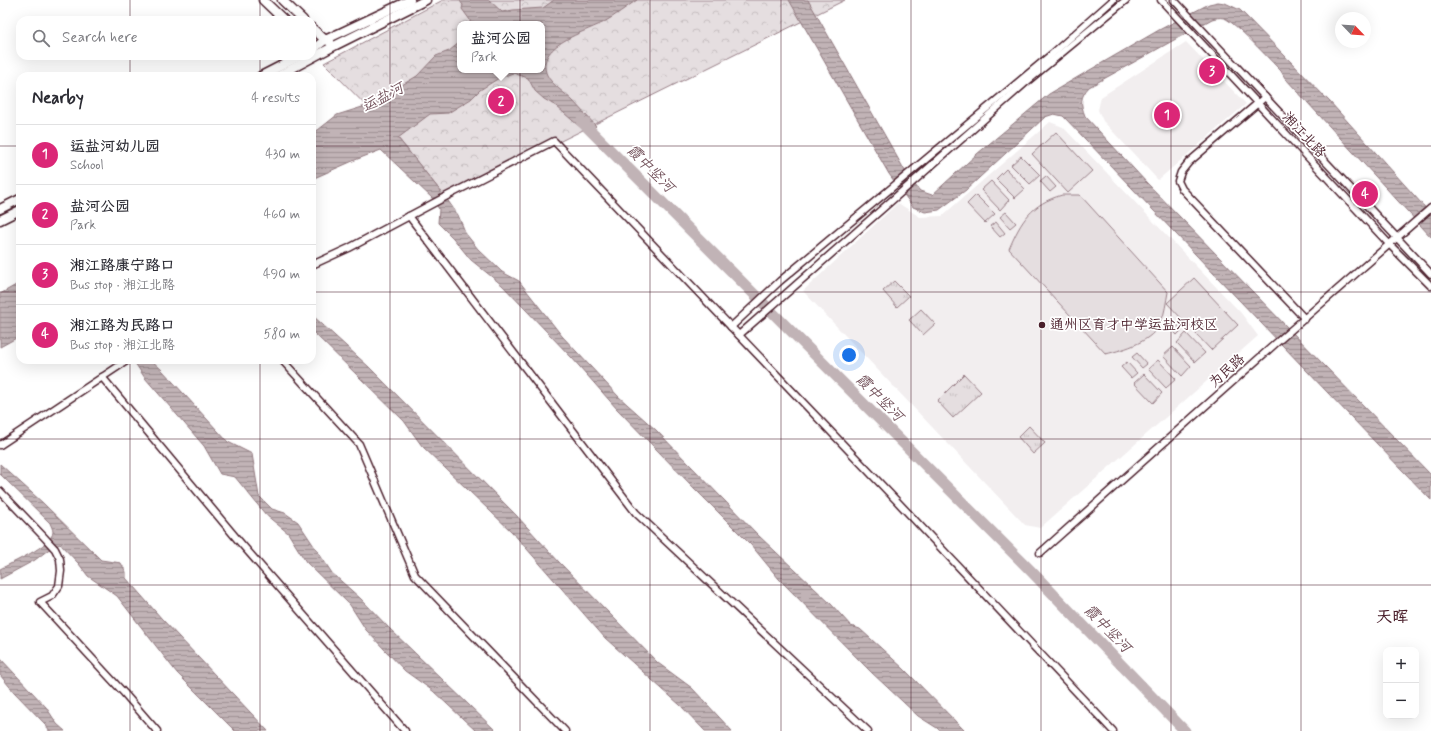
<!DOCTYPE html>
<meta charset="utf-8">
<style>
body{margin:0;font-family:Mynerve,"LXGW WenKai TC",sans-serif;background:#f2f2f3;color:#2b2b33}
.controls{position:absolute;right:12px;bottom:12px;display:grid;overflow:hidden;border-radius:8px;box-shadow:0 4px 16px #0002}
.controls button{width:36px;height:36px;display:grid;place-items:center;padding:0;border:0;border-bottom:1px solid #e1e1e2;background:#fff;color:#2b2b33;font:20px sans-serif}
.compass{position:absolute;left:1335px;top:12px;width:36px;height:36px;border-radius:50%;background:#fff;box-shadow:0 4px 16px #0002;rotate:115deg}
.you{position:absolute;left:849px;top:355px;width:14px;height:14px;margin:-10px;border:3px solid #fff;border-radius:50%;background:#1a73e8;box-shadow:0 0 0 6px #1a73e833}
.badge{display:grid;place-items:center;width:26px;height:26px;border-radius:50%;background:#db2777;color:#fff;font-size:13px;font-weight:700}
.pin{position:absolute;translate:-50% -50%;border:2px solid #fff;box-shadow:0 1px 4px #0006}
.popup{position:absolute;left:457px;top:21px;width:88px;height:52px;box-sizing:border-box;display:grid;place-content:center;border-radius:8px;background:#fff;filter:drop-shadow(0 1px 3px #0005);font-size:13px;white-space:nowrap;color:#7c7c81}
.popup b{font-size:15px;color:#2b2b33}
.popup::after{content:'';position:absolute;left:50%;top:100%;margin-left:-8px;border:8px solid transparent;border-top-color:#fff}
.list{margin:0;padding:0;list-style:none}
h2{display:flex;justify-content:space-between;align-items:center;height:52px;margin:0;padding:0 16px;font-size:17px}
h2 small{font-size:13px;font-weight:400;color:#7c7c81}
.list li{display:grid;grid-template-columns:26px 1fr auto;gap:12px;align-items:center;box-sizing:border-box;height:60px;padding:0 16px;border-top:1px solid #e1e1e2}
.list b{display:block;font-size:15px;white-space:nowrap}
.list p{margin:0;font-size:13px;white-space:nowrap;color:#7c7c81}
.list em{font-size:13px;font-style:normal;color:#7c7c81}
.icon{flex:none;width:22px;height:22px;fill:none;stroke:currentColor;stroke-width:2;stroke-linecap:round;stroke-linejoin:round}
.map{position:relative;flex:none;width:1431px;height:731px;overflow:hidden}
.search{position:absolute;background:#fff;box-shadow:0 4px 16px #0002;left:16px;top:16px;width:300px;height:44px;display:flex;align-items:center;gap:10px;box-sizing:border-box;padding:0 14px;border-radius:12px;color:#7c7c81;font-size:15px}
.panel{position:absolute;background:#fff;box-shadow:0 4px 16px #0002;left:16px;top:72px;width:300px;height:292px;border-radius:12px}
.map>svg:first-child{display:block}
</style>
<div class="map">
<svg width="1431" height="731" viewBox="0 0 1431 731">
<defs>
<pattern id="grass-tufts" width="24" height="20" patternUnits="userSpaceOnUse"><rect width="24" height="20" fill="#e5dee0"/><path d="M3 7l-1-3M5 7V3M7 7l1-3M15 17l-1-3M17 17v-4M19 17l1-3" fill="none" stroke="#c6bec0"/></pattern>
<pattern id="forest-crowns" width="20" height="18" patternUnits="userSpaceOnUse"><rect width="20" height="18" fill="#e5dee0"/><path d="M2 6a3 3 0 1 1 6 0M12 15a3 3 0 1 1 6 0" fill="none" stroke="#c6bec0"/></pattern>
<pattern id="water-rules" width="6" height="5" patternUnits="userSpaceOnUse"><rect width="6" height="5" fill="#c1b3b6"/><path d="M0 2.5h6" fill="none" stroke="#9f9194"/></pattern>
</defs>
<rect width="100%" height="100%" fill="#fff"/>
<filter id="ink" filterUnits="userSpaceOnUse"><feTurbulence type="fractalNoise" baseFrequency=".025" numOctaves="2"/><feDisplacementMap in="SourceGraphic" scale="8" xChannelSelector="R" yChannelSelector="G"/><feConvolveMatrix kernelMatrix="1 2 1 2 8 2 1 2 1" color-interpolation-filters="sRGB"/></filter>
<g filter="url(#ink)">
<g fill="#f2eeef">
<polygon points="1186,42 1246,104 1158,180 1103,121 1098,110 1101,97"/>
<polygon points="1050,122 1063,127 1241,313 1258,336 1040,528 1025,525 803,291 898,203 920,217 942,216"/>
</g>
<g fill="url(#grass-tufts)" stroke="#987e86">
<polygon points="894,281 909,296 897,307 883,291"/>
<polygon points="921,309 935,324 923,335 909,320"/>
<polygon points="964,374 981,392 953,418 937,401"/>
<polygon points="1029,426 1045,443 1033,454 1018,437"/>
</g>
<path fill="url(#forest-crowns)" stroke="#987e86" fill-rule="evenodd" d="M443 0H845L446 198 398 138 324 63ZM460 24H542V70H460Z"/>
<g fill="#e5dee0" stroke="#987e86">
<polygon points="1056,132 1092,171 1068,193 1032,154"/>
<polygon points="1021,156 1040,175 1030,184 1011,165"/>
<polygon points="1006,169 1025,189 1015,198 996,179"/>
<polygon points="1046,176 1056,187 1050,192 1040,181"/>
<polygon points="991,181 1009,200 1000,210 981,190"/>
<polygon points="976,195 995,214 985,223 967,204"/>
<path d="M1062 195H1080L1168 292C1166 302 1165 313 1161 322 1152 342 1125 349 1106 354L1009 249C1021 221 1031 204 1062 195Z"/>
<polygon points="1006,212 1016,223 1010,228 1000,217"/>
<polygon points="996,222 1005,233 1000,237 990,226"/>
<polygon points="1194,278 1238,325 1211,350 1167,303"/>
<polygon points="1172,319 1182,330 1177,335 1167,324"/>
<polygon points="1186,333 1205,353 1195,362 1177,343"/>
<polygon points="1173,347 1191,366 1182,376 1163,356"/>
<polygon points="1137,353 1147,364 1142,368 1132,357"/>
<polygon points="1158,360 1176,379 1166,388 1148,369"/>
<polygon points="1127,362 1137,373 1131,378 1121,367"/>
<polygon points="1144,374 1162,393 1153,403 1134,383"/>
</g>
<g fill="url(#water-rules)" stroke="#91787e">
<path d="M459 0H489L502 12 513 10 543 8 554 0H637C626 7 615 16 604 22 586 32 534 45 547 75 552 85 565 93 573 101 581 109 588 118 596 126L588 134 556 106 544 99 535 91 528 78 513 73 499 78 480 90 471 99 448 113 430 114 398 138 446 198 458 215 466 234 478 249 502 272 519 281 562 336 618 396 656 430 758 535 831 604 851 626 860 629 904 669 965 731H940L937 728 918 716 871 672 779 579 751 545 694 488 617 409 572 358 502 285 471 260 453 238 438 223 439 209 432 198 381 150 355 160 312 179V132L318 130 337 115 375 103 397 88 417 76 436 56 449 51 459 43 460 40V70H542V24H470V20L462 9 463 5Z"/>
<path d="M789 0H808L909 178 920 191 932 195 977 154 1049 94 1083 74 1159 30 1209 4 1218 2 1225 3 1240 10 1330 102 1431 214V237L1285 78 1281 71C1271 61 1234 21 1224 18 1219 17 1216 18 1212 19L1089 87C1080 97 1080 103 1085 116L1146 182 1431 475V500C1308 373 1186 244 1063 116L1054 114 1045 117 966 190 939 210 925 212 913 207 889 174Z"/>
<polygon points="20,276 20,336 0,347 0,294 16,285"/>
<polygon points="312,315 369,367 516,515 559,562 658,663 692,688 732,731 705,731 680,705 605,638 512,532 422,446 404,421 312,331"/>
<polygon points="133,360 151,360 162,370 228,442 252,454 259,496 272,509 285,513 298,522 332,573 361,599 390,629 496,731 476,731 433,691 405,671 366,630 350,605 306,562 288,533 266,515 235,477 220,474 204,446 145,378"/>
<path d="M0 464 43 503 101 560 121 563 126 572V578L162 619 268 731H235L177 673 117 596 88 576 79 564 60 544 48 550 35 560 0 579V569C11 563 52 546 53 532 53 529 51 526 50 523L0 474Z"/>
<polygon points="0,658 46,707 57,724 65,731 49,731 46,725 14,692 0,675"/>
</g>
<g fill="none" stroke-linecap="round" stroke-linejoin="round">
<polyline stroke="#c1b3b6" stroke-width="11" points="581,121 1030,570 1185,731"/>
<g stroke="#4a1f2b" stroke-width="9">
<g id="minor">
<polyline points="1161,0 1390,245 1431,286"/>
<polyline points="1174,0 1431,274"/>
<polyline points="1265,97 1189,162 1181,172 1178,181 1182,189 1305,319"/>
<polyline points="409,216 636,513 868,731"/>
<polyline points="312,265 349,248 447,196 554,141 895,499 1113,731"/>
<polyline points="731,327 780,281 1052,54 1113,0"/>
<polyline points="739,335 1024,84 1126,0"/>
<polyline points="282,360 359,444 415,575 565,731"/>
<polyline points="102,377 238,540 405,731"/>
<polyline points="0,445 128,360"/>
<polyline points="0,491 44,537 55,549 60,559 61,571 59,586 52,596 40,602 124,693 157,731"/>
<polyline points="1040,553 1275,344 1431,208"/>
</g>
</g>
<g stroke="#4a1f2b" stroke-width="11">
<g id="major">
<polyline points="263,0 284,20"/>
<polyline points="282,0 303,20"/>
<polyline points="312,28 323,38 330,42"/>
<polyline points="312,50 325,40 410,0"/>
<polyline points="261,76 300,56"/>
<polyline points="278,76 336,45 426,0"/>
<polyline points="0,209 20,199"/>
<polyline points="0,220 20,210"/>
</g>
</g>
<use href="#minor" stroke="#fff" stroke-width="6"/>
<use href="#major" stroke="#fff" stroke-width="8"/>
</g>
</g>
<path fill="none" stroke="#4a1f2b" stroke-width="1" stroke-opacity="0.55" d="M130 0V20M260 0V20M390 0V731M520 0V731M650 0V731M781 0V731M911 0V731M1041 0V731M1171 0V731M1301 0V731M130 56V76M260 56V76M0 146H20M312 146H1431M0 292H20M312 292H1431M130 360V731M260 360V731M0 439H1431M0 585H1431"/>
<circle fill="#4a1f2b" stroke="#fff" stroke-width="1.5" cx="1042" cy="325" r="4"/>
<g text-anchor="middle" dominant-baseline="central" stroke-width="3.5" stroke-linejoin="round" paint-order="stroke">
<g font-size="14" fill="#4a1f2b" stroke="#fff">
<text transform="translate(1304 135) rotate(47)">湘江北路</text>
<text transform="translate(1227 371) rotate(-42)">为民路</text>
</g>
<g font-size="14" fill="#4a1f2b" stroke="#fff" text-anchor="start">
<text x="1050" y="325">通州区育才中学运盐河校区</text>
</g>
<g font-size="15" font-style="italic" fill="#74535c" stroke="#fff">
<text transform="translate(383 98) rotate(-28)">运盐河</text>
<text transform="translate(650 169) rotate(45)">霞中竖河</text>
<text transform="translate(879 398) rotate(45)">霞中竖河</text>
<text transform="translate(1107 629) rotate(46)">霞中竖河</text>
</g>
<g font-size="16" font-weight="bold" fill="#4a1f2b" stroke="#fff">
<text x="1392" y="617">天晖</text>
</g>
</g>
</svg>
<div class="controls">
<button>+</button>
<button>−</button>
</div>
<svg class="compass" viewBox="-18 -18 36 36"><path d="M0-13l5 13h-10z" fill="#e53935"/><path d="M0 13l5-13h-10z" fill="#7c7c81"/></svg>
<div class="you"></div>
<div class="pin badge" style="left:1167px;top:115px">1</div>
<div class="pin badge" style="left:501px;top:101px">2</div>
<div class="popup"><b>盐河公园</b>Park</div>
<div class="pin badge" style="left:1212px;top:71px">3</div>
<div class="pin badge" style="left:1365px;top:194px">4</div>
<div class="search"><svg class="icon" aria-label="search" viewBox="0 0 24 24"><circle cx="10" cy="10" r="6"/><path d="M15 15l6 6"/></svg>Search here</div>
<section class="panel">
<h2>Nearby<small>4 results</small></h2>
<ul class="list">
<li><span class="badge">1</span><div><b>运盐河幼儿园</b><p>School</p></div><em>430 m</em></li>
<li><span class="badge">2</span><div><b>盐河公园</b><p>Park</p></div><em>460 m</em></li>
<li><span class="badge">3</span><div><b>湘江路康宁路口</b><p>Bus stop · 湘江北路</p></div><em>490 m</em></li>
<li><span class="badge">4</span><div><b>湘江路为民路口</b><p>Bus stop · 湘江北路</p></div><em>580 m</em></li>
</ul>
</section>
</div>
